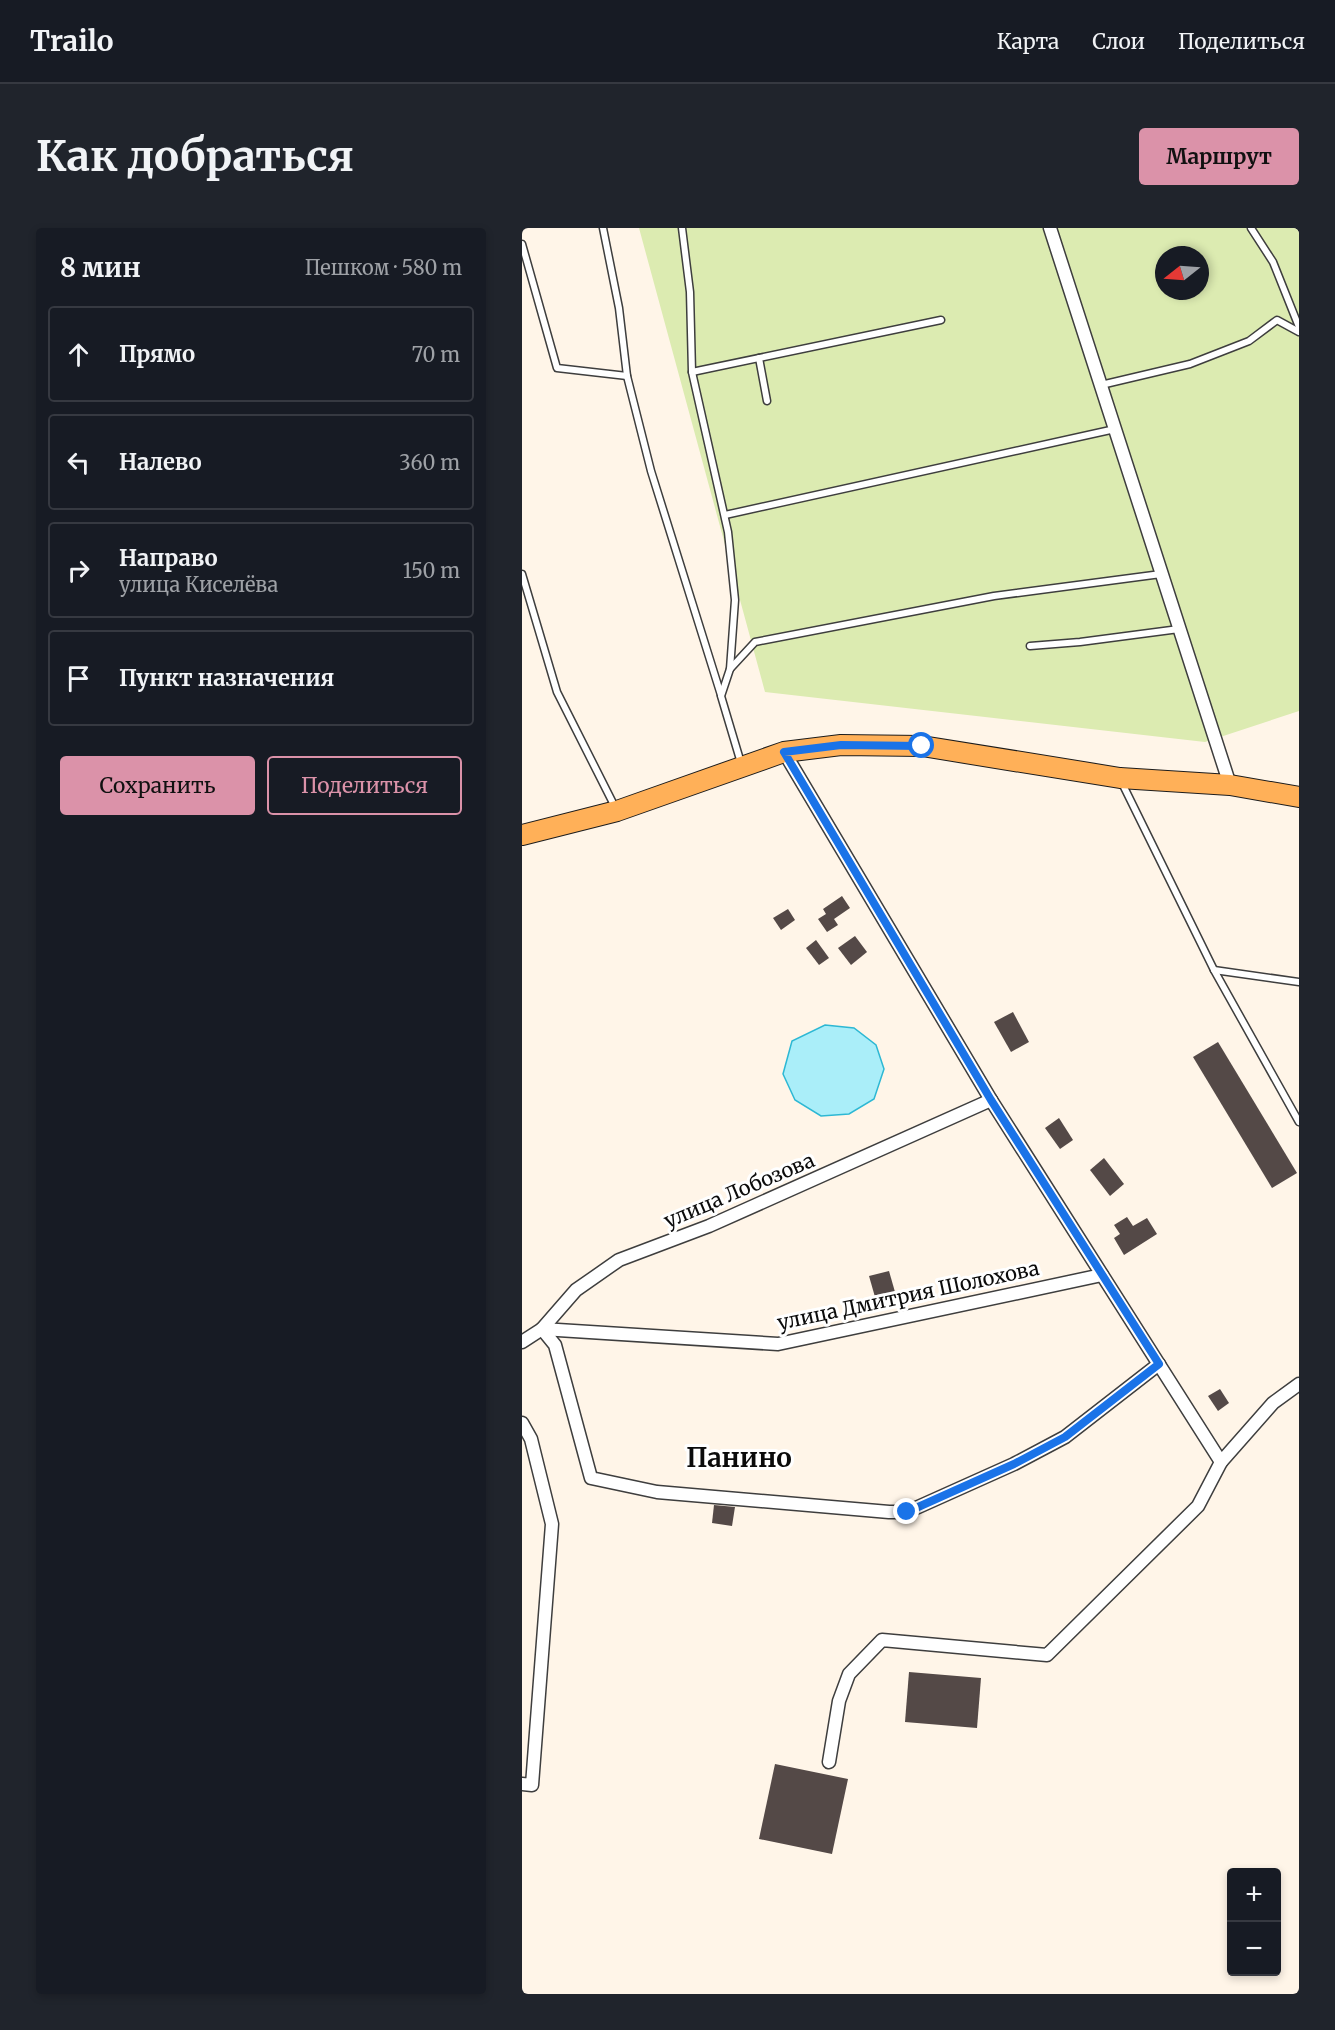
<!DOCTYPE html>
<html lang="ru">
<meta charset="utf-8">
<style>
body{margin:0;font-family:Merriweather,serif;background:#20242c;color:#f1f3f6}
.controls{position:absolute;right:18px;bottom:18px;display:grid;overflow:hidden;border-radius:6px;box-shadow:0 3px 9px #0003}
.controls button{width:54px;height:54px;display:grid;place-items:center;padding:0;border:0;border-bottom:2px solid #363941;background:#171b24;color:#f1f3f6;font:30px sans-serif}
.compass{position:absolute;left:633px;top:18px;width:54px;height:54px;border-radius:50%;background:#171b24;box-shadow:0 3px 9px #0003;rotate:253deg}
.stop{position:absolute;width:18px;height:18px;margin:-14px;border:4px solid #1a73e8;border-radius:50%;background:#fff}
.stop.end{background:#1a73e8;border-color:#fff;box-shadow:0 2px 6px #0008}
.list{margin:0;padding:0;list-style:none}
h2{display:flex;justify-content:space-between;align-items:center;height:78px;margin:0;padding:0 24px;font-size:26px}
h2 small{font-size:20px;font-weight:400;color:#9ea1a6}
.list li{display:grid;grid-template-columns:39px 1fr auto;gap:18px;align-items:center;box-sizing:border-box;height:96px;margin:0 12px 12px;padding:0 12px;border:2px solid #363941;border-radius:6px}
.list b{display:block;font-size:22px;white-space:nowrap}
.list p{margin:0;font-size:20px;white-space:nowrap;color:#9ea1a6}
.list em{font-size:20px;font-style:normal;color:#9ea1a6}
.actions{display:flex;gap:12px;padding:18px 24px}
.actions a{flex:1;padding:14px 0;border:2px solid #db92a9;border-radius:6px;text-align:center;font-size:21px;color:#db92a9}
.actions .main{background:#db92a9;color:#111}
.icon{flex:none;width:33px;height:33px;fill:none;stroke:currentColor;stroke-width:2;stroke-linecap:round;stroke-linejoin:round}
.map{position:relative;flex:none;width:777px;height:1766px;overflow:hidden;border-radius:6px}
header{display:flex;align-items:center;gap:36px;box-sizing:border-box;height:84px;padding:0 30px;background:#171b24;border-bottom:2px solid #363941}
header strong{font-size:28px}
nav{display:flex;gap:33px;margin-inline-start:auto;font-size:21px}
.intro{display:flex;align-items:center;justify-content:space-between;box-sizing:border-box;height:144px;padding:0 36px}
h1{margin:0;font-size:42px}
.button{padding:15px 27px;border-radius:6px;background:#db92a9;color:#111;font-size:21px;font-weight:700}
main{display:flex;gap:36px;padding:0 36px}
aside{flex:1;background:#171b24;border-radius:6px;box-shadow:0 3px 9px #0003}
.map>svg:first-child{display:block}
</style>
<header>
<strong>Trailo</strong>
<nav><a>Карта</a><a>Слои</a><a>Поделиться</a></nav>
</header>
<div class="intro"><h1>Как добраться</h1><a class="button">Маршрут</a></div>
<main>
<aside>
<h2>8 мин<small>Пешком · 580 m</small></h2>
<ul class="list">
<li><svg class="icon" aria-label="ahead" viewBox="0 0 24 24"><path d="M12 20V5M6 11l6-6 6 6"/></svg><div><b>Прямо</b></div><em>70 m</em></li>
<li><svg class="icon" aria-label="left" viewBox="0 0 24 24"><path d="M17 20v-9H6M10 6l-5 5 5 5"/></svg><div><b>Налево</b></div><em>360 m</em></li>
<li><svg class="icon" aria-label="right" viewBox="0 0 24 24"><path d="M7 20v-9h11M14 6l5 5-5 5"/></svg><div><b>Направо</b><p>улица Киселёва</p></div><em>150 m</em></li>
<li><svg class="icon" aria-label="arrive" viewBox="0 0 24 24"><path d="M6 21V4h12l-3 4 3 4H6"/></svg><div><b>Пункт назначения</b></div></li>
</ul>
<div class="actions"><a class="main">Сохранить</a><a>Поделиться</a></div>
</aside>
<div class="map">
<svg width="777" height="1766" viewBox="0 0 777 1766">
<rect width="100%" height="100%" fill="#fff5e8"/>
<path fill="#dcebb1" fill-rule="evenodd" d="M117 0H777V483L683 514 243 464ZM642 27H678V63H642Z"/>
<polygon fill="#aaeef9" stroke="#2db8d4" stroke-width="1.5" points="303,797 332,800 354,817 362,841 352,871 327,886 299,888 273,872 261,846 270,813"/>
<g fill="#544947">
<polygon points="320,668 328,680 312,691 316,697 305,704 296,691 304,686 301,681"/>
<polygon points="266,681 273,692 259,702 251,690"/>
<polygon points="333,708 345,724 329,737 316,720"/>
<polygon points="294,712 307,730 297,737 284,720"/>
<polygon points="491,784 507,814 489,824 472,794"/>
<polygon points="696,814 775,945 750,960 671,829"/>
<polygon points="537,890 551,912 538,921 523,900"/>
<polygon points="582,930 602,956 588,968 568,942"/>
<polygon points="605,989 611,998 625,990 635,1006 602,1027 592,1010 598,1006 592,997"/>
<polygon points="367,1043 373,1064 353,1069 347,1048"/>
<polygon points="698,1161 707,1175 696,1183 686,1168"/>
<polygon points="192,1277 213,1279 210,1298 190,1295"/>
<polygon points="387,1444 459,1450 455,1500 383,1494"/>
<polygon points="253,1536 326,1551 310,1626 237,1611"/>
</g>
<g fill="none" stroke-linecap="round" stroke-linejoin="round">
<g stroke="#3e3e3e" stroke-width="9">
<g id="lane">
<polyline points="81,0 97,80 105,148 129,243 199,467"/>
<polyline points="160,0 168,64 170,144 206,304 213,372 208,441 199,468 219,535"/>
<polyline points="729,0 751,34 777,99"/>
<polyline points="0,16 35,140 105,148"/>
<polyline points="237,130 245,173"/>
<polyline points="170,144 419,92"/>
<polyline points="579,157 668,136 727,113 755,92 777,104"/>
<polyline points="203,287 593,201"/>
<polyline points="0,346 35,464 93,579"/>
<polyline points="508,418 558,414 657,401"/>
<polyline points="208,441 233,414 472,368 639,346"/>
<polyline points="600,555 692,742 777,894"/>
<polyline points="692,742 777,754"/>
</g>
</g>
<g stroke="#3e3e3e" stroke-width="15">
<g id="street">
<polyline points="528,0 708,557"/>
<polyline points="262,524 469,872 699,1234 676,1278 525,1427 360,1412 327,1446 317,1473 307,1534"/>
<polyline points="20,1101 33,1117 69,1250 135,1264 367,1284 385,1284 492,1236 543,1209 637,1136"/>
<polyline points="20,1101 256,1116 580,1047"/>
<polyline points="0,1114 20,1101 54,1062 97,1032 187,998 469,872"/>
<polyline points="0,1195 9,1211 30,1296 10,1557 0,1556"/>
<polyline points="699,1234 751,1175 777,1156"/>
</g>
</g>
<g stroke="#1c1c1c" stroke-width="22">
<polyline id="primary" points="0,607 95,583 262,524 319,517 400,518 598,550 708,557 777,569"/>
</g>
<use href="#lane" stroke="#fff" stroke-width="6"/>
<use href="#street" stroke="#fff" stroke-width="12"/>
<use href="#primary" stroke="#ffb058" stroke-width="20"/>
</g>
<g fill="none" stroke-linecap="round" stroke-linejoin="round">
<polyline stroke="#1a73e8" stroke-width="8" points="385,1284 492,1236 543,1209 637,1136 469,872 262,524 319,517 400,518"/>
</g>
<g text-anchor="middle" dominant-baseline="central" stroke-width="6" stroke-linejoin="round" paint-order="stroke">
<g font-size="20" fill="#0b0b0b" stroke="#fff">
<text transform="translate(217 962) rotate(-23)">улица Лобозова</text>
<text transform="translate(386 1067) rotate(-12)">улица Дмитрия Шолохова</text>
</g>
<g font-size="26" font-weight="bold" fill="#0b0b0b" stroke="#fff">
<text x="217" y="1229">Панино</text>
</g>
</g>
</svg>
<div class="controls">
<button>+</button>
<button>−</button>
</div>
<svg class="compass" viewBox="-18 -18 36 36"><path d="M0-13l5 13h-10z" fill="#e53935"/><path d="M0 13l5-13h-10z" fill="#9ea1a6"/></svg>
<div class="stop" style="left:400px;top:518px"></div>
<div class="stop end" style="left:385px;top:1284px"></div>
</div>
</main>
